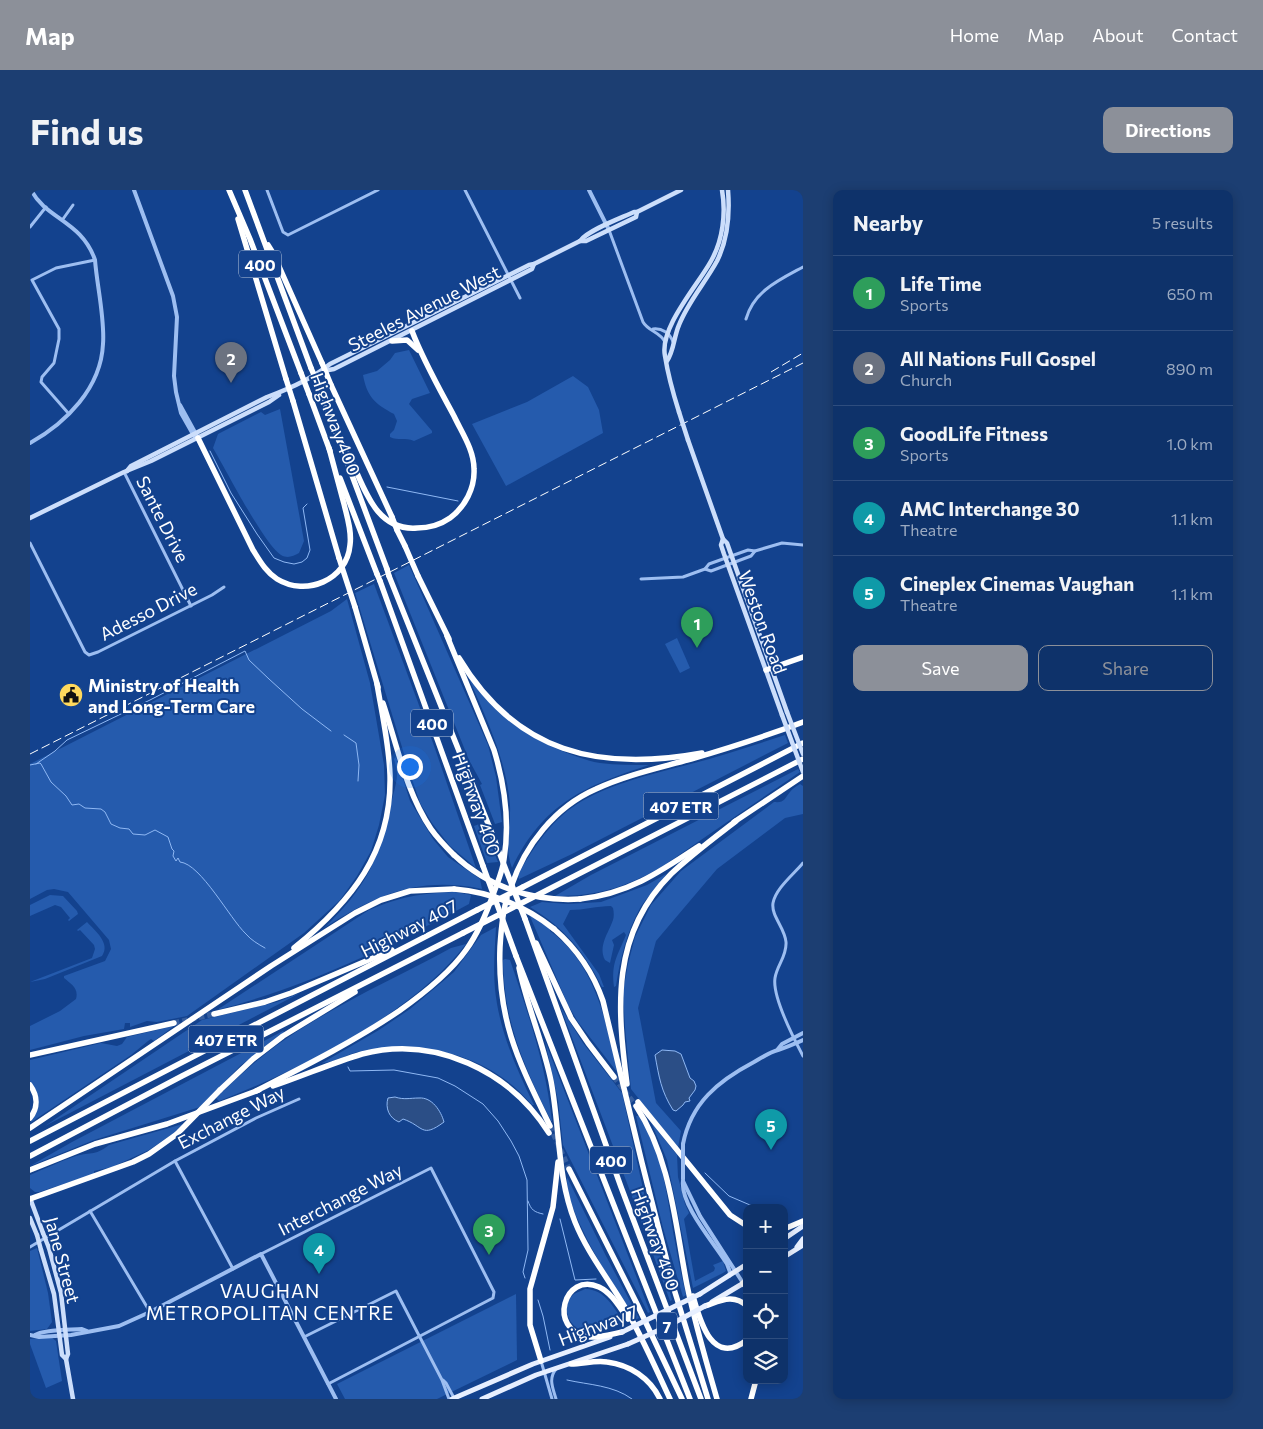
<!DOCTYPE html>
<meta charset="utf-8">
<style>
body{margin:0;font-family:Commissioner,sans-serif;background:#1c3e72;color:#f1f3f6}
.controls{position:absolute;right:15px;bottom:15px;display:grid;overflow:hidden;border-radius:10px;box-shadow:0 2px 12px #0003}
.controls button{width:45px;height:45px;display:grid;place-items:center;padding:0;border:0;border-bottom:1px solid #2e4d7e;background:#0e326a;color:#f1f3f6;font:25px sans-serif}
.you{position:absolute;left:379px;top:576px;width:18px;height:18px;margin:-12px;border:4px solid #fff;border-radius:50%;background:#1a73e8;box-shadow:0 0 0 8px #1a73e833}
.badge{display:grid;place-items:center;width:32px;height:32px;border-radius:50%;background:#8c9099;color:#fff;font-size:16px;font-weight:700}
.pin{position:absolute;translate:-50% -41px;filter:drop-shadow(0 1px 2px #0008)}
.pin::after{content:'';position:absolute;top:26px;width:18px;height:15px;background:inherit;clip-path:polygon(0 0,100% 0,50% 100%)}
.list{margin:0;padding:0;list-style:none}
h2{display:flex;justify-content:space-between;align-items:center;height:65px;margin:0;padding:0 20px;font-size:21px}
h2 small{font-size:16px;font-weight:400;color:#9baac1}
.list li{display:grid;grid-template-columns:32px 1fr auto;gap:15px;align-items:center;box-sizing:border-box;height:75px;padding:0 20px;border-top:1px solid #2e4d7e}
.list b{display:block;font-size:19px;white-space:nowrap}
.list p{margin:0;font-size:16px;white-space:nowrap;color:#9baac1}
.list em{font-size:16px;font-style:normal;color:#9baac1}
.actions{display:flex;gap:10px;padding:15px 20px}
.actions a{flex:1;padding:11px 0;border:1px solid #8c9099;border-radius:10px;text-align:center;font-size:18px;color:#8c9099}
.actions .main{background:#8c9099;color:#fff}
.icon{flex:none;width:28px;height:28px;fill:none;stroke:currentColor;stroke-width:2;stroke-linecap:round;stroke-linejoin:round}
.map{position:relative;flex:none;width:773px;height:1209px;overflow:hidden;border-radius:10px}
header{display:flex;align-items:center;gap:30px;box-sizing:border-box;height:70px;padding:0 25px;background:#8c9099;color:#fff}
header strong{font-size:24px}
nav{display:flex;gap:28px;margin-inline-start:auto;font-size:18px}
.intro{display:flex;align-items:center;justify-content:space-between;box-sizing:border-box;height:120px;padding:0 30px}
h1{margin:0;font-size:35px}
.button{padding:12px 22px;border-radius:10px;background:#8c9099;color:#fff;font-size:18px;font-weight:700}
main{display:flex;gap:30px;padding:0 30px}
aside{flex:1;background:#0e326a;border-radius:10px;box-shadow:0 2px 12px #0003}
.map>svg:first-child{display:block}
</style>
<header>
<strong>Map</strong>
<nav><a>Home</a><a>Map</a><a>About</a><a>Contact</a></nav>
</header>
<div class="intro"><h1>Find us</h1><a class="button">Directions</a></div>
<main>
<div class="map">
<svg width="773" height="1209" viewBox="0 0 773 1209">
<rect width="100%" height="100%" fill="#13428e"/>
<g fill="#255bad">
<path d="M379 160 400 203 382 209 379 214 402 241V243L384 251C375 247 368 251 360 247V244L364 240 367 231 364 224C345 214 337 207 333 185L347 181 360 170 365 163Z"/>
<polygon points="543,186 558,197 569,220 573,243 476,296 442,234 497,212"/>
<path d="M250 219 274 351 269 363C263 366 258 369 251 365 235 356 195 278 183 258L188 244 231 222 235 225Z"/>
<polygon points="379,375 458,555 466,587 472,632 465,634 450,595 452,594 439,570 364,383"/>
<polygon points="344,394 403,553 446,678 420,656 402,633 390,613 379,580 325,403"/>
<path d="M317 409 340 493 354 575 355 605 349 635 341 661 327 686 310 710 274 743 157 826 127 832 117 831 100 837V833H95L94 839 54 846 0 860V836L30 821 46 809C49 798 41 794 34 788V786L75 771 81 759 79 750 38 702 24 699 17 700 0 709V574L301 421Z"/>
<polygon points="647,448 660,478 650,483 635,454"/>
<path d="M437 484C463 525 502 552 548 567 555 569 562 572 570 573 586 575 603 575 619 575 555 596 513 613 482 678 474 657 481 638 480 616 477 570 455 526 437 484Z"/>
<path d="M755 545 758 553 542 664 489 689 488 685C503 657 524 627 552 611 583 593 619 585 653 576 688 567 722 556 755 545Z"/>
<path d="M366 567 380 611 403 649 418 667 450 689 452 699C389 686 347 704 294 738 334 700 349 671 360 618 362 607 367 594 367 584 367 579 365 573 364 569Z"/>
<path d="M768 579 770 582 630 678C593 698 567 706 525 706L561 685Z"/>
<path d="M770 594 773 596V624L755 628 687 679 626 751 608 818 626 913 651 941 648 958 601 899 595 837 593 802 598 774 605 747 621 715 651 681 744 612C755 613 754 609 760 602 763 598 767 596 770 594Z"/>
<polygon points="452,633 468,672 457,673 444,636"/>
<path d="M636 684C629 697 617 706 610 718 597 742 590 769 586 796L584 797C581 773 587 767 596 745L594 742 582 750 584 755 580 773 575 770C568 756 578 744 583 730 584 727 584 722 583 718L581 716C567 716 554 720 540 720L533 734 569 784 574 797H572C554 761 534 738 500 717L512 712 538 714 571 712 617 695Z"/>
<path d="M425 702 441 705 439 714C358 757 276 797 187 820L339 720C370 707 391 703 425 702Z"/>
<polygon points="20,705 33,706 47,721 48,724 39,731 38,730 40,728 31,717 25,715 0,726 0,715"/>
<path d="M499 724 520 739V741C556 767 571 810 580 851 583 861 586 872 587 882L548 832 538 815Z"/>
<path d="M57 732C65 741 81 753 72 766L15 789 0 792 62 768 65 759 64 755 50 740 48 741 47 740Z"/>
<path d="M466 737C465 757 463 778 465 799 469 840 486 878 504 915H502C461 865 394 849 332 861 319 863 306 872 292 873L349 840 380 819 424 782 451 745Z"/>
<path d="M436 754C383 824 269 880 189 911L186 908C205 890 225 871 247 855 300 817 364 789 421 758Z"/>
<path d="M475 769 480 770C498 823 516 875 522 931H521C494 876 474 833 473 770Z"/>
<polygon points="270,803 253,812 15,936 172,830 247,812"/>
<polygon points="530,816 553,853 592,903 617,1017 642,1110 640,1111 600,1001"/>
<path d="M144 836 124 851 121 849 118 851 101 865 0 933C10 921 10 904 0 892V870L71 853 87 856 92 854 97 847Z"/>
<polygon points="253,841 255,844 211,875 170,917 64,950 0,976 42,952"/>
<polygon points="515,851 620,1122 618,1123 533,955 528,910"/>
<path d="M606 926H609C634 962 637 1010 645 1052 648 1070 652 1088 656 1105L653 1107 633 1038Z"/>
<polygon points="621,932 647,965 648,987 655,1014 659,1023 654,1029 665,1091 684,1081 685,1078 683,1075 693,1071 696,1081 693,1083 663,1098 637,970"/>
<path d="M153 934 144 943 119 960 82 977 64 981V984L9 1002H5L0 998V985C14 979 29 972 43 967 60 961 64 967 79 955Z"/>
<path d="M537 987 576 1066 609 1128 605 1130C585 1097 535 1023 537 987Z"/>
<polygon points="7,1058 18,1103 22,1132 17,1139 0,1141 0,1061"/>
<path d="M555 1099C576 1100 582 1116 594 1132L584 1137 582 1134C573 1137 564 1142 555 1141 538 1138 530 1115 544 1104 547 1102 552 1101 555 1099Z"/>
<polygon points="486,1104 487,1170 407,1209 315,1209 307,1194"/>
<polygon points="21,1147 26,1151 32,1191 16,1198 0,1154 0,1149"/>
</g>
<g fill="#2b4e86" stroke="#8fb8f4">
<path d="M632 860 645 861 651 864 660 888 664 891 666 896 665 900 659 908 660 911 655 912 653 915 646 921 643 920C631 901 629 887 625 865Z"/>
<path d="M365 907C374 910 380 908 389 908 402 907 411 921 414 932 391 949 394 936 373 929L369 932C359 928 355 918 358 908Z"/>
</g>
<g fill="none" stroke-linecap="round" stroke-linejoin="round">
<g stroke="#8fb8f4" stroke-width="1">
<polyline points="180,261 201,303 227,344 244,368 254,372 264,374 272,372 277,368 280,360 273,318 277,314"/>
<polyline points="357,297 428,311"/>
<polyline points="314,545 326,553 329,575 328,591"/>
<polyline points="6,574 25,561 37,550 120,510 215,461 219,470 239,489 272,519 301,541"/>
<path d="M0 575 10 573 11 574 21 592 36 606 42 615 49 614 55 618 71 619 75 622 81 634 90 638 99 639 103 644 115 645 125 640 138 647 142 659 144 661 143 666 146 671 148 668 150 672C171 674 200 729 216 744 221 750 228 754 235 758"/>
<polyline points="318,877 320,881 364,880 408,888 425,896 453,914 468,931 481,951 489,966 497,990 498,1060 493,1082 495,1088"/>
<polyline points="675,983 699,1006 727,1018"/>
<path d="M498 1011C501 1020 504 1022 513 1024"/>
<polyline points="530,1029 545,1090 566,1089"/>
<polyline points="508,1110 513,1126 520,1160"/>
<path d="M537 1190C559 1195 583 1195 602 1209"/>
</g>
<g stroke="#365e9f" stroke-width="5.5" stroke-dasharray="5.5 3" stroke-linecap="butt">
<polyline points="144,833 184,824"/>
<polyline points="584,887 606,916"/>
<polyline points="520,936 539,979"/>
</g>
<g stroke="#9dbef1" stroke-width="3">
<polyline points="237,0 253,42 258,45 348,0"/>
<polyline points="435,0 490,108"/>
<polyline points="33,29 43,15"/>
<polyline points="0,37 16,17"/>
<path d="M579 40 613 132C618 141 630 142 635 152"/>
<path d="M716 129C724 101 749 90 773 77"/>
<path d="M623 139C632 138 640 143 643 152"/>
<polyline points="39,224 11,192 12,187 24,173 29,149 29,139 2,90 26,78 65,70"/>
<polyline points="94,282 161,416"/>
<polyline points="0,353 55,462 59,465 68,462 182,405 194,397"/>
<polyline points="675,379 679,374 718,360 725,361 752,353 773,355"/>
<polyline points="611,389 653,387 675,379 681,381 721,366 725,361"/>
<path d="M773 673C764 684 746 698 743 713 741 726 755 738 756 752 757 766 747 775 745 788 742 807 764 849 773 866"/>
<polyline points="145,971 203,1079"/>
<polyline points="60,1021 120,1122"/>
<polyline points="0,1057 145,971 226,928 269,909"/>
<polyline points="231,1064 401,978 464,1102 463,1108 298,1194"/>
<polyline points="274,1147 366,1101 412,1190 419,1209"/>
<polyline points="511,1171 522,1209"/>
<path d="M526 1179C518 1189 523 1198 526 1209"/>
<polyline points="413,1190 416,1193 424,1208"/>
</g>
<g stroke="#9dbef1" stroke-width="4">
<polyline points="104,0 143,106 147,127 144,186 146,202 151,223 164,246"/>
<polyline points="559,0 579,40"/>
<polyline points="150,215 167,246"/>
<path d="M0 253C36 233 71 198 73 154 75 129 67 96 65 70 52 31 16 29 1 0"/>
<polyline points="748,859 752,854 773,843"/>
<path d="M653 954C661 913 688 891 724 872 731 868 740 862 748 860 757 857 764 854 773 850"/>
<polyline points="653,991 670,1026 713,1093"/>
<path d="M653 991C650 1015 685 1054 697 1074L700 1082 699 1086"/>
<polyline points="0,1145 9,1147 41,1145 89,1136 120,1122 231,1064 306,1209"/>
<path d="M5 1145C15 1139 40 1140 52 1139L57 1141"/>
</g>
<g stroke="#ccdefb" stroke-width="4.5">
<polyline points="550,51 556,51 606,27 607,22"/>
<path d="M637 171C644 161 644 146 649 135 658 112 675 93 687 71 698 49 700 25 698 0"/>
<polyline points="293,181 304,179 502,79 504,74"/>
<path d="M649 222C643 203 638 185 635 166 629 138 668 95 681 71 693 50 696 23 692 0"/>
<polyline points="658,250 693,349 697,353 757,522"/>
<path d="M97 281 101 276 237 207C259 199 282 189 300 174L499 75 504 74 550 51C558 40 591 28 604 22H607L651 0"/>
<polyline points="0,328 94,282 121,271 239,212 249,205"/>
<polyline points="693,349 691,355 694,364 752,525"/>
<polyline points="0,1008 13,1043"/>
<polyline points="0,1028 7,1045"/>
<polyline points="19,1058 31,1103 38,1164 36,1169 43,1209"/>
<polyline points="11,1060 24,1104 32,1165 36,1169"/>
</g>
<g stroke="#e7efff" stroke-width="5">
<polyline points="754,1049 773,1036"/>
<polyline points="767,1057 773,1049"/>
<polyline points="754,1067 773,1055"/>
<polyline points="670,1104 717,1074"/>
<polyline points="682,1112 717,1091"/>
<polyline points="422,1209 503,1174 580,1147"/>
<polyline points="452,1209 506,1185 598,1154"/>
</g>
<g stroke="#fff" stroke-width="5.5">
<polyline points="199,0 220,49 271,183"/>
<polyline points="215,0 281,178"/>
<polyline points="208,29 256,189"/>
<polyline points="238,55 243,63 292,173"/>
<polyline points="362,151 377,150 388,160"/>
<polyline points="301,195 362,327"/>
<polyline points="290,199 309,251"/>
<polyline points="279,204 300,261"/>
<polyline points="263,211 309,368"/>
<path d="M168 248 223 360C230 371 236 382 247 389 276 407 317 390 320 355 322 341 317 327 314 314 309 295 304 277 299 258"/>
<path d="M308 248C313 256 318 265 323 274 336 303 348 341 387 338 399 338 410 335 420 328 435 317 445 298 444 279 444 260 432 243 424 226 409 198 393 170 382 141"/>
<polyline points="314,264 357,379"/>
<polyline points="310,288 347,384"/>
<polyline points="367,340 375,356"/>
<polyline points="359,386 459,636"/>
<polyline points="388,386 419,449"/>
<polyline points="350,391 453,676"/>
<polyline points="325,417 348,497"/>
<path d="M429 468C486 563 569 582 672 563"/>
<polyline points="736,480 773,467"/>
<path d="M353 513C367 555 376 602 401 639 408 649 416 657 424 665"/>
<polyline points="704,632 773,586"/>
<path d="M481 697C495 655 525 617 566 599 596 585 629 578 661 569 699 558 736 546 773 532"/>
<polyline points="493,697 773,553"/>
<path d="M477 708C472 724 471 741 470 757 467 831 489 872 520 936"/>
<path d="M550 709C598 704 630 682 669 656"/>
<polyline points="486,716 773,569"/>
<polyline points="495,729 591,997 671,1209"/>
<path d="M524 739C547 759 563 782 573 811L612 973 644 1099 678 1209"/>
<polyline points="506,753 541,828 558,853 584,887"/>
<path d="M264 758C321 712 362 662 360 585 359 554 352 524 347 494"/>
<polyline points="486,766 660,1209"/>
<path d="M489 778C497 816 513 852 521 891 530 938 527 987 545 1032 557 1062 577 1087 593 1114 611 1144 625 1177 640 1209"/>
<polyline points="184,824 235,812 261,803 362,760"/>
<polyline points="0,865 144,833"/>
<path d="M597 894C587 817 581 744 641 684 661 665 684 648 706 631"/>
<path d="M0 895C8 906 8 918 0 928"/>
<path d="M243 896C273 886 302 873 332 864 405 845 480 881 519 943"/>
<polyline points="190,900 223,869 253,846 325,802"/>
<path d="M226 901C275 876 323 852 369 821 393 804 419 784 436 760 449 742 457 722 464 702 468 691 473 680 474 669 480 632 475 596 464 560L417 446"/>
<polyline points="608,912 700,1025 717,1036"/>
<path d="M606 916C641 969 645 1034 657 1095 665 1134 676 1171 687 1209"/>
<polyline points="0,938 241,776 325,723 351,710 380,701 424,699"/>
<polyline points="0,951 447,720"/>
<polyline points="0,966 152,886 433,743"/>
<polyline points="539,979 607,1114 652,1209"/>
<polyline points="0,980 65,954 137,934 229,900"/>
<polyline points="0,1009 103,972 119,964 147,944"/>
<polyline points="754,1039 773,1031"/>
<polyline points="713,1093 717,1098"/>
<path d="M663 1106C670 1131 682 1177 717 1150"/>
<path d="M675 1116C690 1111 703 1103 717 1116"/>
<path d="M592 1142C582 1144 569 1148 558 1147 517 1140 534 1081 569 1097 582 1103 590 1118 598 1129"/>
<polyline points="511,1171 500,1135 500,1099 523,1017 528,972"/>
<path d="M541 1174C553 1174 565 1170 577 1172 600 1175 620 1188 630 1209"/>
<polyline points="721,1209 726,1190"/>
</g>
<g stroke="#fff" stroke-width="1" stroke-dasharray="9 4" stroke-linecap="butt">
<polyline points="741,182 773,163"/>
<polyline points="0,564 773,173"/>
</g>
<polyline stroke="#9dbef1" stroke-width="4" points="653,954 653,989"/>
<g stroke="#ccdefb" stroke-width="4.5">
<polyline points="649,222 658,250"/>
<polyline points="757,522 773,564"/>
<polyline points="752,525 773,582"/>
<polyline points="13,1043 19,1058"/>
<polyline points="7,1045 11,1060"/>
</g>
<g stroke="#e7efff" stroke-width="5">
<polyline points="592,1142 670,1104"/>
<polyline points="598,1154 636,1137 675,1116"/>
</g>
<g stroke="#fff" stroke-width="5.5">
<polyline points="292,173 301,195"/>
<polyline points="281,178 290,199"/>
<polyline points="271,183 279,204"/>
<polyline points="256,189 263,211"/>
<polyline points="362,327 367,340"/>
<polyline points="375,356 388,386"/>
<polyline points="309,368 325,417"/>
<polyline points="357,379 359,386"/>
<polyline points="347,384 350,391"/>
<polyline points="459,636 495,729"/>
<path d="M424 665C458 697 503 712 550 709"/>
<polyline points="453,676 486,766"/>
<path d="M424 699C461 702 495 716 524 739"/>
<polyline points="447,720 493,697"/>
<polyline points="433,743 484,717"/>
<polyline points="147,944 190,900"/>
</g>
</g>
<defs>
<g id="civic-disc" transform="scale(1.25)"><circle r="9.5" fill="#ffd95d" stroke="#13428e"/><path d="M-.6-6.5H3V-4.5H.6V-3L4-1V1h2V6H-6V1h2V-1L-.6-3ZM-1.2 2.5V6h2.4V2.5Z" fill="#111"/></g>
</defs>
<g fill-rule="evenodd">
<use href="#civic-disc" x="41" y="505"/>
</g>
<g text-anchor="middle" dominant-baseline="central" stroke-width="4" stroke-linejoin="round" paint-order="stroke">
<g fill="#13428e" stroke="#b8c6dd" stroke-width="1">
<rect x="209" y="60.5" width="42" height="27" rx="4"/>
<rect x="381" y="519.5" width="42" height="27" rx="4"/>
<rect x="613.5" y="602.5" width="75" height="27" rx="4"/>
<rect x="158.5" y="835.5" width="75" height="27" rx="4"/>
<rect x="560" y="956.5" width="42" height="27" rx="4"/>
<rect x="627" y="1122.5" width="20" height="27" rx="4"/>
</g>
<g font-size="16" font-weight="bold" fill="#fff">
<text x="230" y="74">400</text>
<text x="402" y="533">400</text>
<text x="651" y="616">407 ETR</text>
<text x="196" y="849">407 ETR</text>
<text x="581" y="970">400</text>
<text x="637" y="1136">7</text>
</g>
<g font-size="18" fill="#fff" stroke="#13428e">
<text transform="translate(394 118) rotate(-27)">Steeles Avenue West</text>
<text transform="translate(306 234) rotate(69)">Highway 400</text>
<text transform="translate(133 329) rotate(63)">Sante Drive</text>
<text transform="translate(118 421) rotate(-27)">Adesso Drive</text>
<text transform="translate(733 432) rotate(70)">Weston Road</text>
<text transform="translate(447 614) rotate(70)">Highway 400</text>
<text transform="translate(379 738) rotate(-27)">Highway 407</text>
<text transform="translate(201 927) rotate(-27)">Exchange Way</text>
<text transform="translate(310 1009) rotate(-27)">Interchange Way</text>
<text transform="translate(626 1049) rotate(70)">Highway 400</text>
<text transform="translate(33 1070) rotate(75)">Jane Street</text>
<text transform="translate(568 1135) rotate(-21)">Highway 7</text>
</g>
<g font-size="18" font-weight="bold" fill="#fff" stroke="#13428e" text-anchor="start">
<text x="58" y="495">Ministry of Health<tspan x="58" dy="21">and Long-Term Care</tspan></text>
</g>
<g font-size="19" letter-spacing="1" fill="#fff" stroke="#13428e">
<text x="240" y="1100">VAUGHAN<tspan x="240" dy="22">METROPOLITAN CENTRE</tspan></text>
</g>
</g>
</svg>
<div class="controls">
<button>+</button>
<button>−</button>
<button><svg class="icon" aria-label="locate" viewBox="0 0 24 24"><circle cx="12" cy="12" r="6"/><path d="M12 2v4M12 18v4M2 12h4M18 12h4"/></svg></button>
<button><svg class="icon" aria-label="layers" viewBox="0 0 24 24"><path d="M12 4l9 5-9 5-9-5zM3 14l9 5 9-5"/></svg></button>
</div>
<div class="you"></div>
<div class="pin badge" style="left:667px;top:458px;background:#2e9e5b">1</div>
<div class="pin badge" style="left:201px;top:193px;background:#6b7280">2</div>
<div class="pin badge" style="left:459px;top:1065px;background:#2e9e5b">3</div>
<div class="pin badge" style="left:289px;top:1084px;background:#0f9aa8">4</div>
<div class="pin badge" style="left:741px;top:960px;background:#0f9aa8">5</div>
</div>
<aside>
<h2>Nearby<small>5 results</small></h2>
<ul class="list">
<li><span class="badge" style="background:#2e9e5b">1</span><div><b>Life Time</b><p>Sports</p></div><em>650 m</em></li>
<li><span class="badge" style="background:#6b7280">2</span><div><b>All Nations Full Gospel</b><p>Church</p></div><em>890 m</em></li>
<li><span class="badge" style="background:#2e9e5b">3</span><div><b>GoodLife Fitness</b><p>Sports</p></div><em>1.0 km</em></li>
<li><span class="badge" style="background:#0f9aa8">4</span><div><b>AMC Interchange 30</b><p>Theatre</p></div><em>1.1 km</em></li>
<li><span class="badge" style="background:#0f9aa8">5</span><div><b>Cineplex Cinemas Vaughan</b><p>Theatre</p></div><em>1.1 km</em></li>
</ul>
<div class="actions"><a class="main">Save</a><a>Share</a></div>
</aside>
</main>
